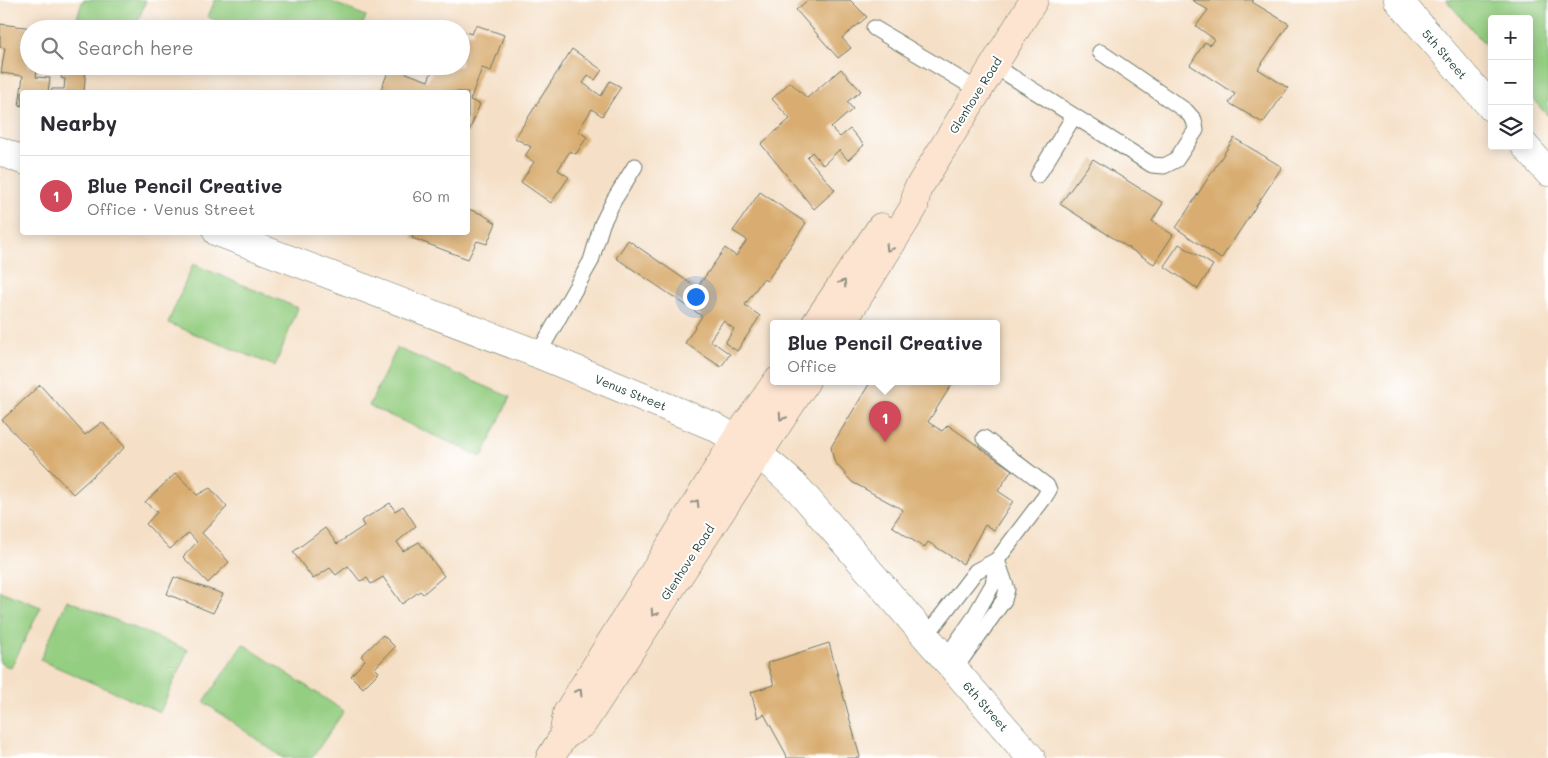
<!DOCTYPE html>
<meta charset="utf-8">
<style>
body{margin:0;font-family:Mali,sans-serif;background:#f7f7f7;color:#2b2b33}
.controls{position:absolute;right:15px;top:15px;display:grid;overflow:hidden;border-radius:5px;box-shadow:0 2px 12px #0003}
.controls button{width:45px;height:45px;display:grid;place-items:center;padding:0;border:0;border-bottom:1px solid #e1e1e2;background:#fff;color:#2b2b33;font:25px sans-serif}
.you{position:absolute;left:695px;top:296px;width:18px;height:18px;margin:-12px;border:4px solid #fff;border-radius:50%;background:#1a73e8;box-shadow:0 0 0 8px #1a73e833}
.badge{display:grid;place-items:center;width:32px;height:32px;border-radius:50%;background:#d1495b;color:#fff;font-size:16px;font-weight:700}
.pin{position:absolute;translate:-50% -41px;filter:drop-shadow(0 1px 2px #0008)}
.pin::after{content:'';position:absolute;top:26px;width:18px;height:15px;background:inherit;clip-path:polygon(0 0,100% 0,50% 100%)}
.popup{position:absolute;left:770px;top:320px;width:230px;height:65px;box-sizing:border-box;display:grid;place-content:center;border-radius:5px;background:#fff;filter:drop-shadow(0 1px 4px #0005);font-size:16px;white-space:nowrap;color:#7c7c81}
.popup b{font-size:19px;color:#2b2b33}
.popup::after{content:'';position:absolute;left:50%;top:100%;margin-left:-10px;border:10px solid transparent;border-top-color:#fff}
.list{margin:0;padding:0;list-style:none}
h2{display:flex;justify-content:space-between;align-items:center;height:65px;margin:0;padding:0 20px;font-size:21px}
h2 small{font-size:16px;font-weight:400;color:#7c7c81}
.list li{display:grid;grid-template-columns:32px 1fr auto;gap:15px;align-items:center;box-sizing:border-box;height:80px;padding:0 20px;border-top:1px solid #e1e1e2}
.list b{display:block;font-size:19px;white-space:nowrap}
.list p{margin:0;font-size:16px;white-space:nowrap;color:#7c7c81}
.list em{font-size:16px;font-style:normal;color:#7c7c81}
.icon{flex:none;width:28px;height:28px;fill:none;stroke:currentColor;stroke-width:2;stroke-linecap:round;stroke-linejoin:round}
.map{position:relative;flex:none;width:1548px;height:758px;overflow:hidden}
.search{position:absolute;background:#fff;box-shadow:0 2px 12px #0003;left:20px;top:20px;width:450px;height:55px;display:flex;align-items:center;gap:12px;box-sizing:border-box;padding:0 18px;border-radius:28px;color:#7c7c81;font-size:19px}
.panel{position:absolute;background:#fff;box-shadow:0 2px 12px #0003;left:20px;top:90px;width:450px;height:145px;border-radius:5px}
.map>svg:first-child{display:block}
</style>
<div class="map">
<svg width="1548" height="758" viewBox="0 0 1548 758">
<rect width="100%" height="100%" fill="#fff"/>
<filter id="ink" filterUnits="userSpaceOnUse"><feTurbulence type="fractalNoise" baseFrequency=".02" numOctaves="2"/><feDisplacementMap in="SourceGraphic" scale="10" xChannelSelector="R" yChannelSelector="G"/><feConvolveMatrix kernelMatrix="1 2 1 2 8 2 1 2 1" color-interpolation-filters="sRGB"/></filter>
<filter id="wash" filterUnits="userSpaceOnUse"><feTurbulence type="fractalNoise" baseFrequency=".0096" numOctaves="4" result="noise"/><feDisplacementMap in="SourceGraphic" scale="20" xChannelSelector="R" yChannelSelector="G"/><feGaussianBlur stdDeviation="1.12" result="paint"/><feColorMatrix in="noise" values="0 0 0 0 0 0 0 0 0 0 0 0 0 0 0 0 0 1.4 0 .05"/><feComposite in="paint" operator="in"/></filter>
<g filter="url(#wash)">
<rect width="100%" height="100%" fill="#f5e0c7"/>
<g fill="#94ce81" stroke="#5a865a">
<polygon points="83,0 146,0 135,29 73,29"/>
<polygon points="215,0 327,0 366,16 361,29 237,29 208,17"/>
<polygon points="1446,0 1548,0 1548,116 1529,95 1529,19 1492,19 1492,52"/>
<polygon points="193,264 298,308 275,366 168,323"/>
<polygon points="397,348 510,397 482,457 369,406"/>
<polygon points="0,591 41,607 11,668 0,663"/>
<polygon points="67,600 188,650 160,712 40,660"/>
<polygon points="243,644 344,711 312,758 283,758 204,702"/>
</g>
<g id="blocks">
<g fill="#d9ad71">
<polygon points="808,0 850,0 867,17 842,38 851,48 838,58 796,10"/>
<polygon points="1192,0 1254,0 1252,2 1289,24 1258,69 1288,88 1263,123 1229,103 1235,94 1190,65 1205,42 1210,45 1214,39 1196,26 1208,10"/>
<polygon points="0,24 33,28 29,29 29,66 38,66 36,77 50,78 48,92 22,92 22,106 19,105 23,76 1,73 5,48 0,47"/>
<polygon points="476,25 504,35 491,71 482,68 470,100 480,104 468,134 468,92 380,92 390,67 428,81 434,66 461,66 461,31 472,34"/>
<polygon points="572,49 602,70 595,80 588,76 583,83 601,96 610,81 621,87 602,116 592,109 578,131 587,137 576,154 570,151 558,170 569,177 551,203 521,182 534,162 525,156 531,147 515,138"/>
<polygon points="63,66 86,67 84,92 51,92 52,89 64,89 65,79 61,78"/>
<polygon points="841,69 861,91 847,102 853,109 831,128 840,137 850,129 864,145 848,160 839,150 823,165 812,152 807,157 835,190 814,209 761,144 790,119 772,99 790,82 807,98"/>
<polygon points="1234,138 1282,167 1221,259 1176,228"/>
<polygon points="1093,159 1163,203 1152,221 1173,235 1154,264 1060,204"/>
<polygon points="760,192 806,223 767,281 763,279 745,305 760,316 737,351 725,343 734,329 723,321 710,340 730,354 721,367 685,343 702,316 616,258 628,240 697,288 725,248 736,256 747,240 733,231"/>
<polygon points="468,209 482,214 496,223 487,244 477,241 468,259 412,238 414,232 468,232"/>
<polygon points="1179,244 1213,265 1198,289 1164,266"/>
<polygon points="871,381 954,381 928,422 942,431 948,425 1012,470 998,491 1013,501 994,530 985,525 963,564 928,542 924,548 892,526 903,510 852,482 834,461 831,447"/>
<polygon points="40,385 85,435 102,422 125,447 73,494 2,420"/>
<polygon points="176,473 197,495 210,488 227,507 202,533 229,562 208,583 183,557 197,542 189,533 170,549 146,524 157,512 145,502"/>
<polygon points="390,503 395,511 403,506 416,526 397,542 403,551 419,542 444,576 423,594 420,591 402,604 383,577 371,584 367,578 360,581 348,566 336,575 330,568 313,579 293,552 325,528 337,544 364,526 361,521"/>
<polygon points="174,577 223,594 213,613 167,594"/>
<polygon points="383,635 395,647 375,668 379,672 363,688 351,676 365,660 361,656"/>
<polygon points="829,643 860,757 855,758 787,758 786,754 764,714 758,718 751,692 774,685 767,663"/>
</g>
</g>
</g>
<g filter="url(#ink)">
<use href="#blocks" fill-opacity="0" stroke="#6a7667" stroke-width="1"/>
<g fill="none" stroke-linecap="round" stroke-linejoin="round">
<g stroke="#6a7667" stroke-width="17">
<g id="service">
<polyline points="874,28 978,90"/>
<polyline points="993,65 1152,165 1164,166 1176,160 1196,130 1194,120 1186,111 1100,52"/>
<polyline points="1038,175 1074,116"/>
<polyline points="538,354 591,261 602,224 614,200 635,166"/>
<polyline points="926,636 976,571 997,560"/>
<polyline points="945,659 973,619 993,584 997,561"/>
<polyline points="954,670 1004,600 1007,589 997,560 1044,498 1049,490 1047,486 984,438"/>
</g>
</g>
<g stroke="#6a7667" stroke-width="29">
<g id="minor">
<polyline points="1398,0 1492,108"/>
<polyline points="1525,146 1548,172"/>
<polyline points="0,151 22,160"/>
<path d="M217 232 538 354 713 426C746 444 774 464 800 491L1031 758"/>
</g>
</g>
<g stroke="#6a7667" stroke-width="29">
<g id="secondary">
<polyline points="816,323 881,227"/>
<polyline points="842,323 914,207 917,190 1034,0"/>
<polyline points="563,737 567,713 736,439 777,381"/>
<polyline points="550,758 563,737 583,723 806,381"/>
</g>
</g>
<use href="#service" stroke="#fff" stroke-width="15"/>
<use href="#minor" stroke="#fff" stroke-width="28"/>
<use href="#secondary" stroke="#fde4d0" stroke-width="28"/>
</g>
<defs><path id="oneway-chevron" d="M-2-3.5L2.5 0L-2 3.5" fill="none" stroke-width="1.6" stroke-linecap="round" stroke-linejoin="round" transform="scale(1.25)"/></defs>
<g stroke="#8e9082">
<use href="#oneway-chevron" transform="translate(889 248) rotate(122)"/>
<use href="#oneway-chevron" transform="translate(843 283) rotate(-56)"/>
<use href="#oneway-chevron" transform="translate(782 417) rotate(123)"/>
<use href="#oneway-chevron" transform="translate(696 503) rotate(-58)"/>
<use href="#oneway-chevron" transform="translate(654 613) rotate(123)"/>
<use href="#oneway-chevron" transform="translate(579 692) rotate(-58)"/>
</g>
</g>
<g text-anchor="middle" dominant-baseline="central" stroke-width="4" stroke-linejoin="round" paint-order="stroke">
<g font-size="12" fill="#1f3d34" stroke="#fff">
<text transform="translate(1445 54) rotate(49)">5th Street</text>
<text transform="translate(975 95) rotate(-58)">Glenhove Road</text>
<text transform="translate(631 392) rotate(22)">Venus Street</text>
<text transform="translate(687 562) rotate(-57)">Glenhove Road</text>
<text transform="translate(986 706) rotate(49)">6th Street</text>
</g>
</g>
</svg>
<div class="controls">
<button>+</button>
<button>−</button>
<button><svg class="icon" aria-label="layers" viewBox="0 0 24 24"><path d="M12 4l9 5-9 5-9-5zM3 14l9 5 9-5"/></svg></button>
</div>
<div class="you"></div>
<div class="pin badge" style="left:885px;top:442px">1</div>
<div class="popup"><b>Blue Pencil Creative</b>Office</div>
<div class="search"><svg class="icon" aria-label="search" viewBox="0 0 24 24"><circle cx="10" cy="10" r="6"/><path d="M15 15l6 6"/></svg>Search here</div>
<section class="panel">
<h2>Nearby<small></small></h2>
<ul class="list">
<li><span class="badge">1</span><div><b>Blue Pencil Creative</b><p>Office · Venus Street</p></div><em>60 m</em></li>
</ul>
</section>
</div>
